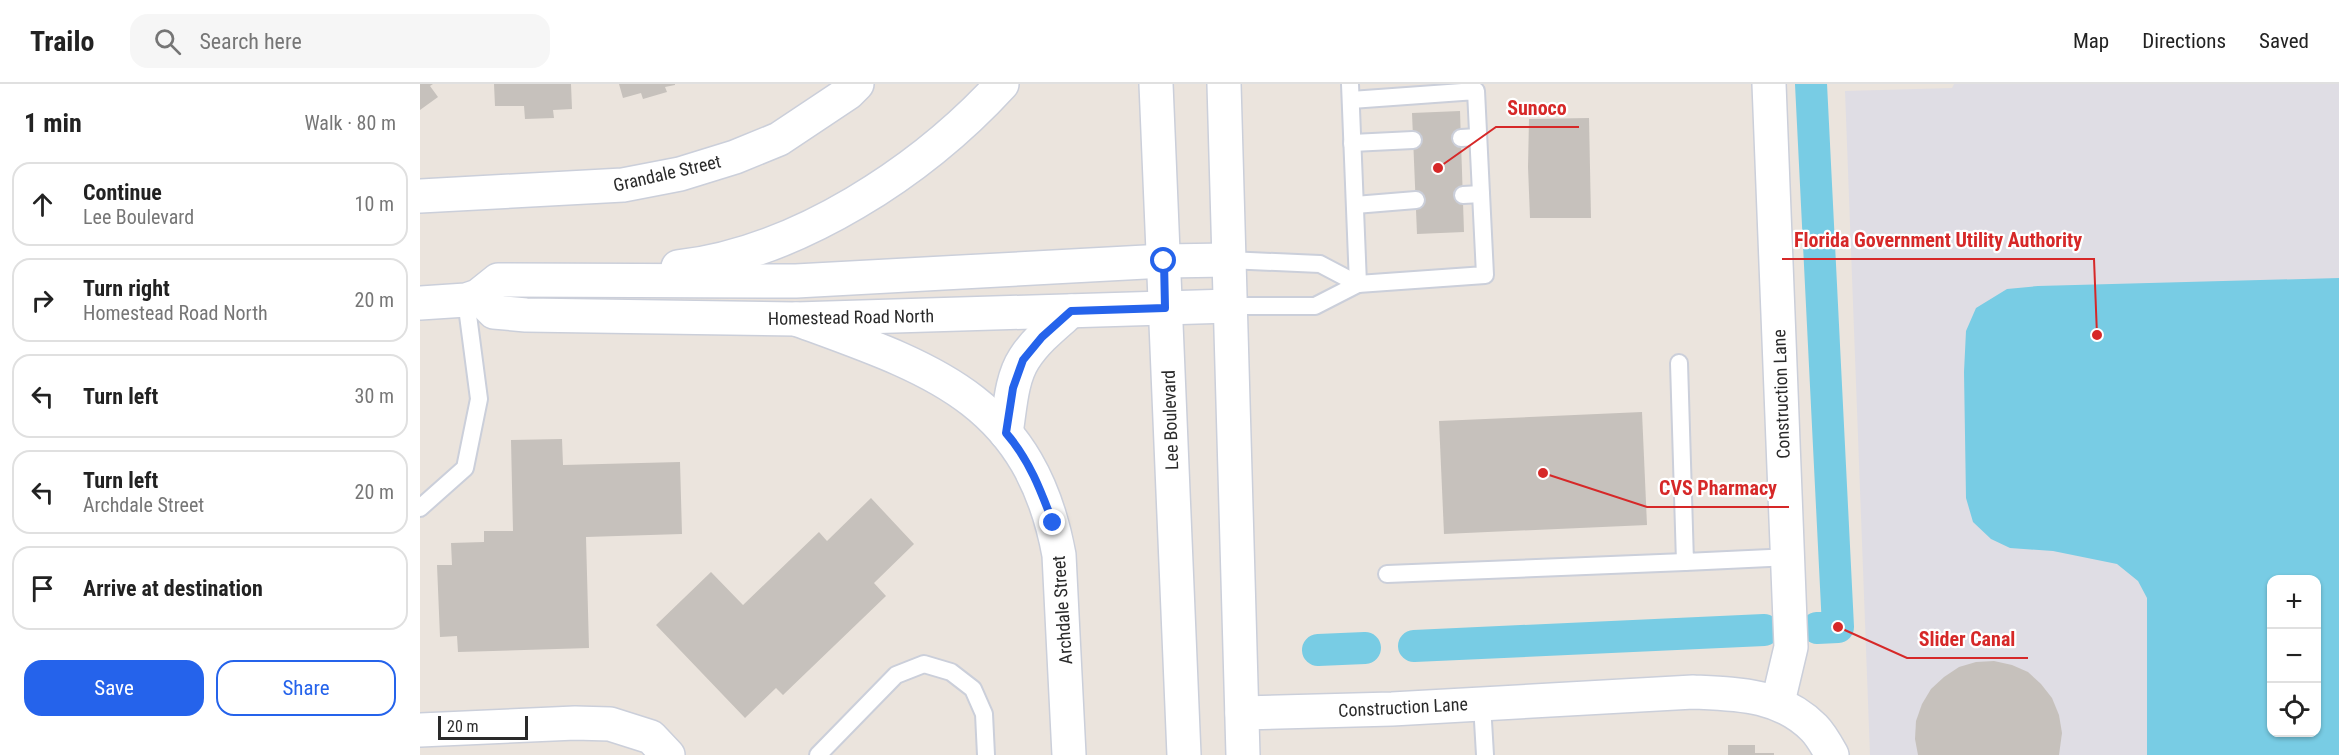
<!DOCTYPE html>
<meta charset="utf-8">
<style>
body{margin:0;font-family:"Roboto Condensed",sans-serif;background:#f6f6f6;color:#222}
.controls{position:absolute;right:18px;bottom:18px;display:grid;overflow:hidden;border-radius:12px;box-shadow:0 2px 4px #0004}
.controls button{width:54px;height:54px;display:grid;place-items:center;padding:0;border:0;border-bottom:2px solid #e0e0e0;background:#fff;color:#222;font:30px sans-serif}
.scale{position:absolute;left:18px;bottom:15px;width:90px;box-sizing:border-box;padding-left:6px;border:3px solid #2a2a2a;border-top:0;font-size:16px;line-height:21px;white-space:nowrap;color:#2a2a2a;-webkit-text-stroke:4px #fff;paint-order:stroke}
.stop{position:absolute;width:18px;height:18px;margin:-14px;border:4px solid #2563eb;border-radius:50%;background:#fff}
.stop.end{background:#2563eb;border-color:#fff;box-shadow:0 2px 6px #0008}
.list{margin:0;padding:0;list-style:none}
h2{display:flex;justify-content:space-between;align-items:center;height:78px;margin:0;padding:0 24px;font-size:26px}
h2 small{font-size:20px;font-weight:400;color:#767676}
.list li{display:grid;grid-template-columns:39px 1fr auto;gap:18px;align-items:center;box-sizing:border-box;height:84px;margin:0 12px 12px;padding:0 12px;border:2px solid #e0e0e0;border-radius:18px}
.list b{display:block;font-size:22px;white-space:nowrap}
.list p{margin:0;font-size:20px;white-space:nowrap;color:#767676}
.list em{font-size:20px;font-style:normal;color:#767676}
.actions{display:flex;gap:12px;padding:18px 24px}
.actions a{flex:1;padding:14px 0;border:2px solid #2563eb;border-radius:18px;text-align:center;font-size:21px;color:#2563eb}
.actions .main{background:#2563eb;color:#fff}
.icon{flex:none;width:33px;height:33px;fill:none;stroke:currentColor;stroke-width:2;stroke-linecap:round;stroke-linejoin:round}
.map{position:relative;flex:none;width:1919px;height:671px;overflow:hidden}
header{display:flex;align-items:center;gap:36px;box-sizing:border-box;height:84px;padding:0 30px;background:#fff;border-bottom:2px solid #e0e0e0}
header strong{font-size:28px}
nav{display:flex;gap:33px;margin-inline-start:auto;font-size:21px}
.search{width:420px;height:54px;background:#f6f6f6;display:flex;align-items:center;gap:15px;box-sizing:border-box;padding:0 21px;border-radius:18px;color:#767676;font-size:22px}
main{display:flex}
aside{flex:1;background:#fff}
.map>svg:first-child{display:block}
</style>
<header>
<strong>Trailo</strong>
<div class="search"><svg class="icon" aria-label="search" viewBox="0 0 24 24"><circle cx="10" cy="10" r="6"/><path d="M15 15l6 6"/></svg>Search here</div>
<nav><a>Map</a><a>Directions</a><a>Saved</a></nav>
</header>
<main>
<aside>
<h2>1 min<small>Walk · 80 m</small></h2>
<ul class="list">
<li><svg class="icon" aria-label="ahead" viewBox="0 0 24 24"><path d="M12 20V5M6 11l6-6 6 6"/></svg><div><b>Continue</b><p>Lee Boulevard</p></div><em>10 m</em></li>
<li><svg class="icon" aria-label="right" viewBox="0 0 24 24"><path d="M7 20v-9h11M14 6l5 5-5 5"/></svg><div><b>Turn right</b><p>Homestead Road North</p></div><em>20 m</em></li>
<li><svg class="icon" aria-label="left" viewBox="0 0 24 24"><path d="M17 20v-9H6M10 6l-5 5 5 5"/></svg><div><b>Turn left</b></div><em>30 m</em></li>
<li><svg class="icon" aria-label="left" viewBox="0 0 24 24"><path d="M17 20v-9H6M10 6l-5 5 5 5"/></svg><div><b>Turn left</b><p>Archdale Street</p></div><em>20 m</em></li>
<li><svg class="icon" aria-label="arrive" viewBox="0 0 24 24"><path d="M6 21V4h12l-3 4 3 4H6"/></svg><div><b>Arrive at destination</b></div></li>
</ul>
<div class="actions"><a class="main">Save</a><a>Share</a></div>
</aside>
<div class="map">
<svg width="1919" height="671" viewBox="0 0 1919 671">
<rect width="100%" height="100%" fill="#ebe4dd"/>
<path fill="#dfdde4" fill-rule="evenodd" d="M1534 0H1919V671H1450L1425 7 1532 4ZM1852 496H1896V648H1852Z"/>
<path fill="#78cce4" fill-rule="evenodd" d="M1919 194V671H1727V514L1718 497 1697 480 1633 467 1590 464 1571 455 1553 438 1546 414 1544 288 1546 247 1556 224 1587 205 1618 202ZM1852 496H1896V648H1852Z"/>
<g fill="none" stroke-linecap="round" stroke-linejoin="round">
<g stroke="#78cce4" stroke-width="32">
<polyline points="1391,0 1418,543 1397,544"/>
<polyline points="994,562 1344,546"/>
<polyline points="898,566 945,564"/>
</g>
</g>
<g fill="#c6c1bc">
<polygon points="0,0 13,0 10,2 18,13 0,26"/>
<polygon points="74,0 151,0 152,25 133,26 134,34 105,35 104,22 75,22"/>
<polygon points="199,0 255,0 255,1 245,3 247,8 223,15 221,9 203,14"/>
<polygon points="1040,27 1044,148 997,150 992,29"/>
<polygon points="1169,34 1171,134 1110,134 1108,83 1109,35"/>
<polygon points="1222,328 1227,441 1024,450 1019,337"/>
<polygon points="142,355 143,381 260,378 262,450 166,453 169,564 38,568 37,552 20,553 17,481 32,481 31,459 64,458 64,447 93,447 91,356"/>
<polygon points="451,414 494,460 454,499 466,512 363,611 356,604 325,634 236,541 291,488 323,521 399,448 407,457"/>
<polygon points="1574,577 1592,581 1608,588 1621,600 1632,614 1639,631 1642,649 1639,671 1498,671 1495,655 1496,637 1502,620 1511,605 1524,593 1539,583 1556,578"/>
<polygon points="1308,661 1335,661 1335,669 1354,669 1354,671 1308,671"/>
</g>
<g fill="none" stroke-linecap="round" stroke-linejoin="round">
<g stroke="#cbcfda" stroke-width="20">
<g id="service">
<polyline points="930,0 938,200"/>
<polyline points="1041,54 1058,53"/>
<polyline points="932,59 993,56"/>
<polyline points="1043,111 1061,110"/>
<polyline points="935,121 996,116"/>
<polyline points="808,176 900,180 938,200"/>
<polyline points="810,222 895,222 938,200 1065,191 1056,7 931,16"/>
<polyline points="1259,279 1265,478 1368,473"/>
<polyline points="0,424 45,384 59,315 46,216"/>
<polyline points="967,490 1265,478"/>
<polyline points="1062,620 1065,671"/>
<polyline points="398,671 476,591 504,580 531,588 553,605 564,630 566,671"/>
</g>
</g>
<g stroke="#cbcfda" stroke-width="36">
<g id="minor">
<polyline points="1349,0 1371,563 1358,618"/>
<polyline points="0,112 203,101 260,90 315,73 359,55 428,9 437,0"/>
<path d="M376 235C510 284 610 314 639 471L649 671"/>
<path d="M822 629 972 625 1273 608C1318 610 1360 610 1394 644 1401 651 1407 662 1412 671"/>
<polyline points="0,646 155,639 190,640 231,653 248,671"/>
</g>
</g>
<g stroke="#cbcfda" stroke-width="36">
<g id="secondary">
<polyline points="736,0 764,671"/>
<polyline points="804,0 823,671"/>
<path d="M258 183C378 169 502 87 582 0"/>
<polyline points="58,212 74,228 106,231 376,235 810,222"/>
<polyline points="0,219 46,216 58,212 78,196 376,197 744,177 808,176"/>
<path d="M586 349C590 325 591 295 604 275 616 256 634 242 651 227"/>
</g>
</g>
<use href="#service" stroke="#fff" stroke-width="16"/>
<use href="#minor" stroke="#fff" stroke-width="33"/>
<use href="#secondary" stroke="#fff" stroke-width="33"/>
</g>
<g fill="none" stroke-linecap="round" stroke-linejoin="round">
<path stroke="#2563eb" stroke-width="8" d="M633 439C621 407 609 375 586 349L593 304 603 276 622 253 651 227 745 224 744 177"/>
</g>
<g text-anchor="middle" dominant-baseline="central" stroke-width="4.5" stroke-linejoin="round" paint-order="stroke">
<g font-size="18" fill="#2a2a2a" stroke="#fff">
<text transform="translate(247 89) rotate(-13)">Grandale Street</text>
<text transform="translate(431 233) rotate(-1)">Homestead Road North</text>
<text transform="translate(1361 310) rotate(-92)">Construction Lane</text>
<text transform="translate(750 336) rotate(-92)">Lee Boulevard</text>
<text transform="translate(642 526) rotate(-94)">Archdale Street</text>
<text transform="translate(983 623) rotate(-3)">Construction Lane</text>
</g>
</g>
<path fill="none" stroke="#d62828" stroke-width="2" d="M1018 84L1076 43H1159M1677 251L1674 175H1362M1123 389L1227 423H1369M1418 543L1487 574H1608"/>
<g fill="#d62828" stroke="#fff" stroke-width="2">
<circle cx="1018" cy="84" r="6"/>
<circle cx="1677" cy="251" r="6"/>
<circle cx="1123" cy="389" r="6"/>
<circle cx="1418" cy="543" r="6"/>
</g>
<g font-size="20" text-anchor="middle" font-weight="bold" fill="#d62828" stroke="#fff" stroke-width="4.5" stroke-linejoin="round" paint-order="stroke">
<text x="1117" y="31">Sunoco</text>
<text x="1518" y="163">Florida Government Utility Authority</text>
<text x="1298" y="411">CVS Pharmacy</text>
<text x="1547" y="562">Slider Canal</text>
</g>
</svg>
<div class="controls">
<button>+</button>
<button>−</button>
<button><svg class="icon" aria-label="locate" viewBox="0 0 24 24"><circle cx="12" cy="12" r="6"/><path d="M12 2v4M12 18v4M2 12h4M18 12h4"/></svg></button>
</div>
<div class="scale">20 m</div>
<div class="stop" style="left:744px;top:177px"></div>
<div class="stop end" style="left:633px;top:439px"></div>
</div>
</main>
